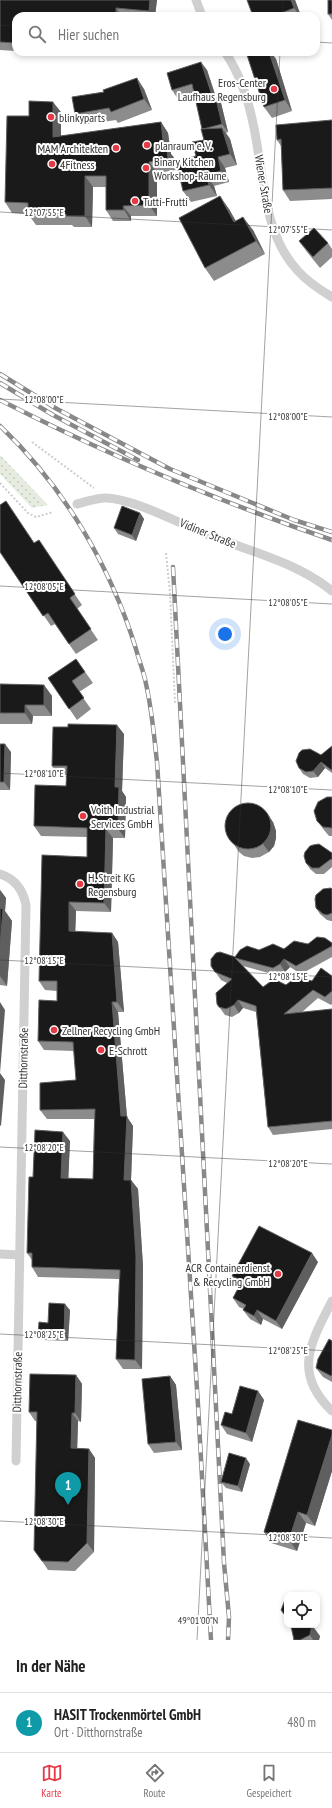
<!DOCTYPE html>
<html lang="de">
<meta charset="utf-8">
<style>
body{margin:0;font-family:"PT Sans Narrow",sans-serif;background:#f2f2f2;color:#222}
.controls{position:absolute;right:12px;bottom:12px;display:grid;overflow:hidden;border-radius:8px;box-shadow:0 2px 6px #0003}
.controls button{width:36px;height:36px;display:grid;place-items:center;padding:0;border:0;border-bottom:1px solid #e0e0e0;background:#fff;color:#222;font:20px sans-serif}
.you{position:absolute;left:225px;top:634px;width:14px;height:14px;margin:-10px;border:3px solid #fff;border-radius:50%;background:#1a73e8;box-shadow:0 0 0 6px #1a73e833}
.badge{display:grid;place-items:center;width:26px;height:26px;border-radius:50%;background:#e63946;color:#fff;font-size:13px;font-weight:700}
.pin{position:absolute;translate:-50% -33px;filter:drop-shadow(0 1px 2px #0008)}
.pin::after{content:'';position:absolute;top:21px;width:14px;height:12px;background:inherit;clip-path:polygon(0 0,100% 0,50% 100%)}
.list{margin:0;padding:0;list-style:none}
h2{display:flex;justify-content:space-between;align-items:center;height:52px;margin:0;padding:0 16px;font-size:17px}
h2 small{font-size:13px;font-weight:400;color:#767676}
.list li{display:grid;grid-template-columns:26px 1fr auto;gap:12px;align-items:center;box-sizing:border-box;height:60px;padding:0 16px;border-top:1px solid #e0e0e0}
.list b{display:block;font-size:15px;white-space:nowrap}
.list p{margin:0;font-size:13px;white-space:nowrap;color:#767676}
.list em{font-size:13px;font-style:normal;color:#767676}
.icon{flex:none;width:22px;height:22px;fill:none;stroke:currentColor;stroke-width:2;stroke-linecap:round;stroke-linejoin:round}
.map{position:relative;flex:none;width:332px;height:1640px;overflow:hidden}
.search{position:absolute;background:#fff;box-shadow:0 2px 6px #0003;left:12px;right:12px;top:12px;height:44px;display:flex;align-items:center;gap:10px;box-sizing:border-box;padding:0 14px;border-radius:12px;color:#767676;font-size:15px}
.sheet{height:112px;background:#fff}
nav{display:flex;justify-content:space-around;align-items:center;box-sizing:border-box;height:56px;border-top:1px solid #e0e0e0;background:#fff;font-size:11px;color:#767676}
nav a{display:grid;justify-items:center;gap:2px}
nav .on{color:#e63946}
.map>svg:first-child{display:block}
</style>
<div class="map">
<svg width="332" height="1640" viewBox="0 0 332 1640">
<defs>
<pattern id="grass-dots" width="8" height="8" patternUnits="userSpaceOnUse"><rect width="8" height="8" fill="#e6ecdf"/><path d="M2 2h.1M6 6h.1" fill="none" stroke="#c6cbc0" stroke-width="1.8" stroke-linecap="round"/></pattern>
</defs>
<rect width="100%" height="100%" fill="#fff"/>
<polygon fill="url(#grass-dots)" points="0,455 48,505 32,508 0,474"/>
<g fill="none" stroke-linecap="round" stroke-linejoin="round">
<g stroke="#cdcdcd" stroke-width="2" stroke-dasharray="2 2" stroke-linecap="butt">
<polyline points="32,442 94,488"/>
<polyline points="0,483 28,513 36,517 53,512"/>
<polyline points="166,553 170,593 175,703"/>
</g>
<g stroke="#d0d0d0" stroke-width="9">
<polyline points="196,0 202,16"/>
<path d="M225 52C240 74 249 102 254 128 264 176 263 234 298 271 308 282 320 290 332 297"/>
<path d="M77 504C86 502 98 497 107 498 136 500 172 520 199 531 243 550 294 560 332 591"/>
<path d="M0 874C16 879 23 890 26 905L16 1461"/>
<polyline points="0,1254 19,1255"/>
<path d="M332 1301C311 1342 292 1373 332 1411"/>
</g>
<g stroke="#888" stroke-width="4.5">
<g id="rail">
<polyline points="0,374 57,409 170,469 294,520 332,532"/>
<polyline points="0,383 53,415 138,460"/>
<path d="M0 400C107 455 218 501 332 540"/>
<path d="M0 426C64 487 110 565 136 649 139 661 144 672 146 684 152 710 154 736 157 762L198 1405 211 1640"/>
<polyline points="173,567 224,1563 229,1617 228,1640"/>
</g>
</g>
<use href="#rail" stroke="#fff" stroke-width="3" stroke-dasharray="9" stroke-linecap="butt"/>
</g>
<g fill="#8c8c8c">
<polygon points="0,0 157,0 155,16 16,16 16,51 0,50"/>
<polygon points="247,0 295,0 301,16 253,16"/>
<polygon points="332,0 332,20 328,14"/>
<polygon points="27,52 61,52 61,55"/>
<polygon points="69,52 83,52 82,56 71,56"/>
<polygon points="276,59 292,111 272,118 264,107"/>
<polygon points="207,70 215,95 221,103 228,132 226,133 230,139 237,165 225,168 229,182 214,186 217,196 191,202 183,191 196,156 204,140 202,129 194,94 178,99 172,90"/>
<polygon points="144,89 152,110 118,123 116,120 82,125 75,114"/>
<polygon points="61,112 61,136 161,122 168,133 171,154 175,159 176,170 157,173 157,216 131,216 131,221 113,221 106,210 106,187 93,187 92,227 74,227 72,225 36,225 28,214 12,213 5,202 29,116"/>
<polygon points="332,120 332,199 290,201 283,190 281,146 277,140"/>
<polygon points="229,209 236,221 253,230 265,254 214,281 205,268"/>
<polygon points="299,241 328,243 332,249 332,257 320,268 307,252"/>
<polygon points="140,513 144,519 136,541 118,534 114,528"/>
<polygon points="35,543 46,551 82,605 77,609 98,640 76,654 55,624 51,626 0,552"/>
<polygon points="76,659 93,683 79,692 91,709 77,720 48,678"/>
<polygon points="0,684 44,685 52,696 52,716 33,716 32,724 0,724"/>
<polygon points="124,734 122,791 126,797 125,838 113,838 111,912 76,911 75,932 112,933 118,942 124,1012 118,1012 127,1117 133,1126 131,1180 138,1189 143,1266 142,1369 123,1369 116,1359 119,1279 38,1277 32,1267 32,1260 27,1253 33,1177 70,1141 68,1178 93,1179 94,1119 47,1119 40,1110 76,1080 74,1051 44,1050 38,1041 57,1001 57,991 45,990 39,981 87,857 87,837 41,836 34,826 66,786 67,775 58,775 52,766"/>
<polygon points="0,744 11,752 10,790 0,790"/>
<polygon points="332,746 332,773 325,768 318,777 310,778 303,774 299,768 321,755"/>
<polygon points="332,797 332,836 329,836 324,830 317,821"/>
<polygon points="273,822 276,831 276,838 274,846 269,852 260,857 252,858 244,856 239,852 226,833"/>
<polygon points="332,853 332,867 324,874 316,874 310,869 306,863"/>
<polygon points="332,889 332,921 331,921 327,920 320,914 316,908"/>
<polygon points="0,890 6,898 5,911 12,921 7,986 0,985"/>
<polygon points="332,943 332,957 301,974 290,967 285,972 279,976 243,966 263,987 312,981 332,976 332,1004 331,1005 318,998 301,1013 332,1009 332,1129 273,1135 268,1127 256,1012 243,1008 239,1013 232,1017 225,1015 217,1004 227,983 221,980 211,966 235,957 259,950 284,949 308,944"/>
<polygon points="318,1262 282,1329 263,1319 261,1325 250,1319 243,1310 244,1309 239,1307 233,1298 239,1286 232,1276"/>
<polygon points="70,1310 68,1341 42,1340 38,1333 48,1323"/>
<polygon points="332,1341 332,1382 323,1377 316,1368"/>
<polygon points="76,1375 82,1384 81,1422 78,1421 77,1448 89,1449 95,1458 94,1552 75,1571 48,1570 42,1561 37,1421 35,1421 29,1412"/>
<polygon points="170,1376 176,1385 182,1450 154,1453 148,1444"/>
<polygon points="258,1391 264,1400 252,1442 227,1434 221,1425 232,1414"/>
<polygon points="332,1430 332,1471 315,1526 306,1523 297,1551 271,1543 264,1532"/>
<polygon points="250,1464 242,1492 226,1488 221,1482"/>
<polygon points="292,1625 320,1636 319,1640 293,1640 294,1640"/>
</g>
<g fill="#5f5f5f">
<polygon points="150,0 157,0 155,16 152,16 149,11"/>
<polygon points="291,0 295,0 301,16 300,16 294,8"/>
<polygon points="116,8 122,16 116,16"/>
<polygon points="79,52 83,52 82,56"/>
<polygon points="269,52 271,52 276,59 292,111 285,100"/>
<polygon points="201,62 207,70 216,97 215,95 221,103 228,132 222,124"/>
<polygon points="137,78 144,89 152,110 144,99"/>
<polygon points="53,102 61,112 61,147 53,137"/>
<polygon points="161,122 168,133 171,154 175,159 176,170 168,160 164,149"/>
<polygon points="222,128 230,139 237,165 230,154"/>
<polygon points="218,157 225,168 229,182 221,171"/>
<polygon points="149,162 157,173 157,216 149,205"/>
<polygon points="206,175 214,186 217,196 209,185"/>
<polygon points="85,176 93,187 92,227 85,216"/>
<polygon points="220,196 229,209 243,235 234,222"/>
<polygon points="123,206 131,216 131,221 124,210"/>
<polygon points="243,217 253,230 265,254 256,241"/>
<polygon points="140,513 144,519 136,541 132,535"/>
<polygon points="44,685 52,696 52,716 44,705"/>
<polygon points="25,705 33,716 32,724 25,713"/>
<polygon points="117,725 124,734 122,791 126,797 125,838 118,829 115,787"/>
<polygon points="5,744 11,752 10,790 4,782"/>
<polygon points="321,762 325,768 318,777 313,771"/>
<polygon points="267,813 273,822 276,831 276,838 274,846 269,852 263,844"/>
<polygon points="106,829 113,838 111,912 104,903"/>
<polygon points="0,890 6,898 5,911 12,921 7,986 0,976"/>
<polygon points="69,902 76,911 75,941 69,931"/>
<polygon points="112,933 118,942 124,1012 117,1002"/>
<polygon points="284,959 290,967 285,972 280,964"/>
<polygon points="238,1000 243,1008 239,1013 234,1005"/>
<polygon points="0,1002 5,1010 0,1073 5,1080 1,1126 0,1125"/>
<polygon points="112,1002 118,1012 127,1117 133,1126 131,1180 138,1189 143,1266 142,1369 135,1360 124,1180 121,1116"/>
<polygon points="63,1132 70,1141 68,1187 61,1178"/>
<polygon points="312,1253 318,1262 282,1329 276,1321"/>
<polygon points="65,1304 70,1310 68,1341 64,1335"/>
<polygon points="257,1310 263,1319 261,1325 254,1316"/>
<polygon points="76,1375 82,1384 81,1422 75,1413"/>
<polygon points="170,1376 176,1385 182,1450 176,1442"/>
<polygon points="258,1391 264,1400 252,1442 246,1433"/>
<polygon points="72,1413 78,1421 77,1457 71,1448"/>
<polygon points="332,1435 332,1471 315,1526 307,1515"/>
<polygon points="89,1449 95,1458 94,1552 87,1543"/>
<polygon points="246,1458 250,1464 242,1492 238,1486"/>
<polygon points="298,1512 306,1523 297,1551 289,1540"/>
<polygon points="312,1625 320,1636 319,1640 313,1640 310,1635"/>
</g>
<g fill="#1a1a1a" stroke="#5f5f5f">
<polygon points="0,0 150,0 149,11 116,8 116,16 16,16 16,43 0,42"/>
<polygon points="247,0 291,0 294,8 274,16 253,16"/>
<rect x="328" y="0" width="4" height="14"/>
<polygon points="256,52 269,52 285,100 264,107 247,55"/>
<polygon points="201,62 212,95 215,95 222,124 207,128 202,129 192,84 172,90 167,73"/>
<polygon points="137,78 144,99 111,112 109,108 75,114 72,97 104,92 103,90"/>
<polygon points="29,101 53,102 53,137 161,122 164,149 167,148 168,160 149,162 149,205 123,206 124,210 106,210 106,176 85,176 85,216 66,216 66,214 28,214 28,203 5,202 7,116 29,116"/>
<polygon points="332,120 332,188 283,190 281,139 277,140 276,125"/>
<polygon points="222,128 230,154 218,157 221,171 206,175 209,185 183,191 176,161 196,156 192,142 204,140 201,129"/>
<polygon points="220,196 234,222 243,217 256,241 205,268 179,218"/>
<polygon points="314,228 328,243 313,257 299,241"/>
<polygon points="6,501 34,543 39,540 75,594 70,598 91,629 69,644 48,613 43,616 0,552 0,505"/>
<polygon points="122,506 140,513 132,535 114,528"/>
<polygon points="76,659 85,672 72,681 84,698 69,709 48,678"/>
<polygon points="0,684 44,685 44,705 25,705 25,713 0,713"/>
<polygon points="68,724 117,725 115,787 119,787 118,829 106,829 104,903 69,902 69,931 112,933 117,1002 112,1002 121,1116 127,1116 124,1180 131,1180 136,1256 135,1360 116,1359 120,1270 32,1267 32,1253 27,1253 29,1177 33,1177 35,1130 63,1132 61,1178 93,1179 95,1109 40,1110 40,1083 76,1080 73,1042 38,1041 39,1000 57,1001 57,981 39,981 42,855 87,857 87,828 34,826 35,785 66,786 67,766 52,766 53,727 68,727"/>
<polygon points="0,744 5,744 4,782 0,782"/>
<polygon points="332,746 332,770 330,769 321,762 313,771 306,772 299,768 296,761 299,753 302,750 310,749 321,755"/>
<polygon points="327,797 332,797 332,828 323,827 317,821 314,811 318,802"/>
<circle cx="248" cy="826" r="23"/>
<polygon points="319,844 332,853 332,860 331,859 319,868 312,868 306,863 304,856 305,852 310,846 313,845"/>
<polygon points="331,888 332,889 332,913 327,915 323,914 316,908 315,899 316,895 323,889"/>
<polygon points="0,908 3,909 0,947"/>
<polygon points="317,937 325,938 332,943 332,946 296,966 284,959 280,964 273,968 235,958 263,987 274,979 286,985 297,976 312,981 321,968 332,976 332,991 325,997 313,990 284,1014 332,1009 332,1121 268,1127 256,1006 238,1000 234,1005 226,1009 219,1007 217,1004 216,993 232,979 215,972 211,966 211,959 216,953 220,952 235,957 240,950 247,946 259,950 273,944 284,949 294,941 308,944"/>
<polygon points="259,1226 312,1253 276,1321 257,1310 254,1316 243,1310 246,1305 233,1298 242,1281 232,1276"/>
<polygon points="49,1303 65,1304 64,1335 38,1333 39,1322 48,1323"/>
<polygon points="329,1339 332,1341 332,1375 331,1376 316,1368 318,1359"/>
<polygon points="30,1374 76,1375 75,1413 72,1413 71,1448 89,1449 87,1543 68,1562 42,1561 34,1550 37,1412 29,1412"/>
<polygon points="170,1376 176,1442 148,1444 142,1379"/>
<polygon points="240,1386 258,1391 246,1433 221,1425 225,1412 232,1414"/>
<polygon points="298,1420 332,1430 332,1435 307,1515 298,1512 289,1540 264,1532"/>
<polygon points="229,1453 246,1458 238,1486 221,1482"/>
<polygon points="285,1600 287,1600 287,1618 281,1610"/>
<polygon points="292,1625 312,1625 310,1635 300,1640 293,1640 294,1640 291,1626"/>
</g>
<path fill="none" stroke="#333" stroke-width="1" stroke-opacity="0.45" d="M282 16 283 0M0 25 16 26M316 42 332 43M0 212 332 230M0 399 332 417M0 586 332 604M0 773 332 790M0 960 332 977M0 1147 332 1164M0 1334 332 1351M0 1521 332 1538M197 1640 280 52"/>
<g fill="#e63946" stroke="#fff" stroke-width="1.5">
<circle cx="274" cy="89" r="4"/>
<circle cx="51" cy="117" r="4"/>
<circle cx="147" cy="145" r="4"/>
<circle cx="116" cy="148" r="4"/>
<circle cx="52" cy="164" r="4"/>
<circle cx="146" cy="168" r="4"/>
<circle cx="135" cy="201" r="4"/>
<circle cx="83" cy="816" r="4"/>
<circle cx="80" cy="884" r="4"/>
<circle cx="54" cy="1030" r="4"/>
<circle cx="101" cy="1050" r="4"/>
<circle cx="278" cy="1274" r="4"/>
</g>
<g text-anchor="middle" dominant-baseline="central" stroke-width="4" stroke-linejoin="round" paint-order="stroke">
<g font-size="12" fill="#333" stroke="#fff" text-anchor="start">
<text x="266" y="82" text-anchor="end">Eros-Center<tspan x="266" dy="14">Laufhaus Regensburg</tspan></text>
<text x="59" y="117">blinkyparts</text>
<text x="155" y="145">planraum e. V.</text>
<text x="108" y="148" text-anchor="end">MAM Architekten</text>
<text x="154" y="161">Binary Kitchen<tspan x="154" dy="14">Workshop-Räume</tspan></text>
<text x="60" y="164">4Fitness</text>
<text x="143" y="201">Tutti-Frutti</text>
<text x="91" y="809">Voith Industrial<tspan x="91" dy="14">Services GmbH</tspan></text>
<text x="88" y="877">H. Streit KG<tspan x="88" dy="14">Regensburg</tspan></text>
<text x="62" y="1030">Zellner Recycling GmbH</text>
<text x="109" y="1050">E-Schrott</text>
<text x="270" y="1267" text-anchor="end">ACR Containerdienst<tspan x="270" dy="14">&amp; Recycling GmbH</tspan></text>
</g>
<g font-size="12" fill="#333" stroke="#fff">
<text transform="translate(264 184) rotate(80)">Wiener Straße</text>
<text transform="translate(208 533) rotate(22)">Vidiner Straße</text>
<text transform="translate(23 1058) rotate(-89)">Ditthornstraße</text>
<text transform="translate(17 1382) rotate(-89)">Ditthornstraße</text>
</g>
</g>
<g font-size="10" text-anchor="middle" fill="#333" stroke="#fff" stroke-width="4" stroke-linejoin="round" paint-order="stroke">
<text x="44" y="216">12°07'55"E</text>
<text x="288" y="233">12°07'55"E</text>
<text x="44" y="403">12°08'00"E</text>
<text x="288" y="420">12°08'00"E</text>
<text x="44" y="590">12°08'05"E</text>
<text x="288" y="606">12°08'05"E</text>
<text x="44" y="777">12°08'10"E</text>
<text x="288" y="793">12°08'10"E</text>
<text x="44" y="964">12°08'15"E</text>
<text x="288" y="980">12°08'15"E</text>
<text x="44" y="1151">12°08'20"E</text>
<text x="288" y="1167">12°08'20"E</text>
<text x="44" y="1338">12°08'25"E</text>
<text x="288" y="1354">12°08'25"E</text>
<text x="44" y="1525">12°08'30"E</text>
<text x="288" y="1541">12°08'30"E</text>
<text x="198" y="1624">49°01'00"N</text>
</g>
</svg>
<div class="controls">
<button><svg class="icon" aria-label="locate" viewBox="0 0 24 24"><circle cx="12" cy="12" r="6"/><path d="M12 2v4M12 18v4M2 12h4M18 12h4"/></svg></button>
</div>
<div class="you"></div>
<div class="pin badge" style="left:68px;top:1505px;background:#0f9aa8">1</div>
<div class="search"><svg class="icon" aria-label="search" viewBox="0 0 24 24"><circle cx="10" cy="10" r="6"/><path d="M15 15l6 6"/></svg>Hier suchen</div>
</div>
<section class="sheet">
<h2>In der Nähe<small></small></h2>
<ul class="list">
<li><span class="badge" style="background:#0f9aa8">1</span><div><b>HASIT Trockenmörtel GmbH</b><p>Ort · Ditthornstraße</p></div><em>480 m</em></li>
</ul>
</section>
<nav>
<a class="on"><svg class="icon" aria-label="map" viewBox="0 0 24 24"><path d="M3 6l6-2 6 2 6-2v14l-6 2-6-2-6 2zM9 4v14M15 6v14"/></svg>Karte</a>
<a><svg class="icon" aria-label="directions" viewBox="0 0 24 24"><path d="M12 3l9 9-9 9-9-9zM9 14v-3h6M13 9l2 2-2 2"/></svg>Route</a>
<a><svg class="icon" aria-label="saved" viewBox="0 0 24 24"><path d="M7 4h10v16l-5-4-5 4z"/></svg>Gespeichert</a>
</nav>
